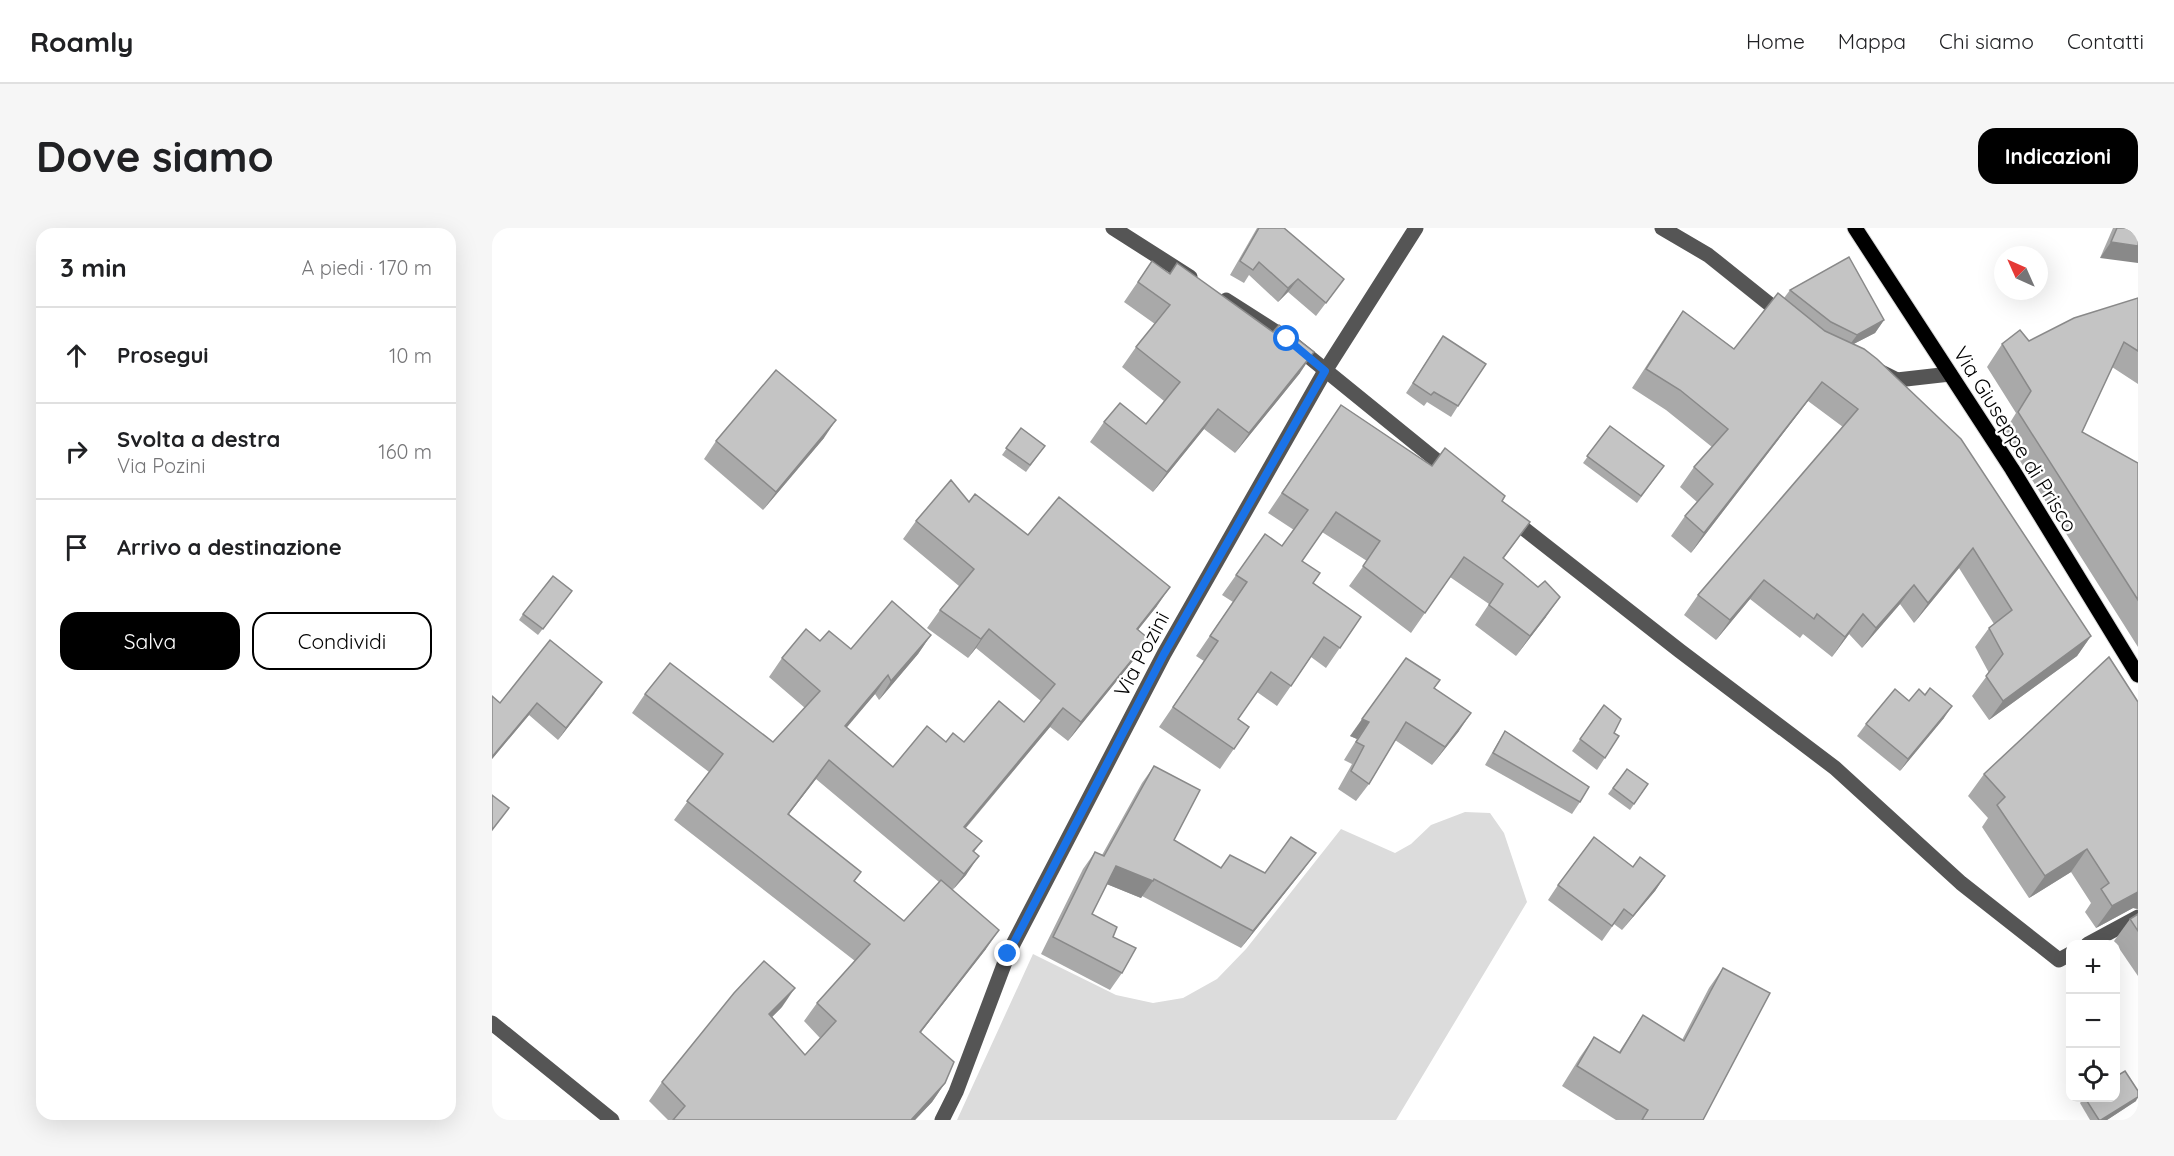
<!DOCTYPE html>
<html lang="it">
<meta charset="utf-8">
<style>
body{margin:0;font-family:Quicksand,sans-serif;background:#f6f6f6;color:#202124}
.controls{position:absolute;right:18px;bottom:18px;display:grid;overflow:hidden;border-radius:12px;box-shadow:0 6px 24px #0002}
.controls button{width:54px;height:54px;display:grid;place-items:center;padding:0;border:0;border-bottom:2px solid #e0e0e0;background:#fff;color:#202124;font:30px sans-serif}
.compass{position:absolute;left:1502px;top:18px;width:54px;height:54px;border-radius:50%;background:#fff;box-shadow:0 6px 24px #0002;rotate:315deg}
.stop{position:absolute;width:18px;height:18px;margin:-14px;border:4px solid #1a73e8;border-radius:50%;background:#fff}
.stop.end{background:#1a73e8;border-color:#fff;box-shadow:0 2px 6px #0008}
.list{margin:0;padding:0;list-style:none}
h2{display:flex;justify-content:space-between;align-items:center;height:78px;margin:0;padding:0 24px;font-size:26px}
h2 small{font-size:20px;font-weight:400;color:#757577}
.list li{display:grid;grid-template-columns:39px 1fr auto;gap:18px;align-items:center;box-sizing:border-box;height:96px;padding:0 24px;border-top:2px solid #e0e0e0}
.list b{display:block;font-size:22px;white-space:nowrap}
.list p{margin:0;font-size:20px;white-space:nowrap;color:#757577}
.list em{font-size:20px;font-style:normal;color:#757577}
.actions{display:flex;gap:12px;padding:18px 24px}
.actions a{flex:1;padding:14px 0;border:2px solid #000;border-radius:18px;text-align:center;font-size:21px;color:#000}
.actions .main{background:#000;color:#fff}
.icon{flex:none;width:33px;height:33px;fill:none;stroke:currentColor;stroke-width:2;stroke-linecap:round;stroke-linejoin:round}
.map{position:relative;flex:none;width:1646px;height:892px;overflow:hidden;border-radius:18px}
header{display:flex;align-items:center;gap:36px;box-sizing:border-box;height:84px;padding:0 30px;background:#fff;border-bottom:2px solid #e0e0e0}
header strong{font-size:28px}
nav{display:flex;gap:33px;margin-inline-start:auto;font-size:21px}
.intro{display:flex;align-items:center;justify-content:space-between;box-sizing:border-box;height:144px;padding:0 36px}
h1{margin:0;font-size:42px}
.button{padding:15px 27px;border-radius:18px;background:#000;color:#fff;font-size:21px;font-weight:700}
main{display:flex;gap:36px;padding:0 36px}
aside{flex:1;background:#fff;border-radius:18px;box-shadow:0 6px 24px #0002}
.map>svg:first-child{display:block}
</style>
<header>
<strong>Roamly</strong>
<nav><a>Home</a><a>Mappa</a><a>Chi siamo</a><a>Contatti</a></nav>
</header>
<div class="intro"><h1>Dove siamo</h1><a class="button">Indicazioni</a></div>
<main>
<aside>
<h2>3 min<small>A piedi · 170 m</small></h2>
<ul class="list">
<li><svg class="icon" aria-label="ahead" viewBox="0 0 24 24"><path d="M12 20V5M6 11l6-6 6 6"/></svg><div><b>Prosegui</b></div><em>10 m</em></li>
<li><svg class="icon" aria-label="right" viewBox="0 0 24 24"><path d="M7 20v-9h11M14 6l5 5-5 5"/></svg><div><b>Svolta a destra</b><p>Via Pozini</p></div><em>160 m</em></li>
<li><svg class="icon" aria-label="arrive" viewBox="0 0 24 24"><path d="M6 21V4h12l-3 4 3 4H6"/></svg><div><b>Arrivo a destinazione</b></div></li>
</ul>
<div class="actions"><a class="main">Salva</a><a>Condividi</a></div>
</aside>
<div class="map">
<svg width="1646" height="892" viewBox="0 0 1646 892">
<rect width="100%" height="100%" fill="#fff"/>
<polygon fill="#dcdcdc" points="973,584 998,585 1012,605 1035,674 904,892 465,892 541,726 624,767 661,775 691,770 725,751 754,721 849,601 903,625 919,616 939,597"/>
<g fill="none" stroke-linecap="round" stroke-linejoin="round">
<g stroke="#dbdbdb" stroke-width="17">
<polyline id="major" points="1363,0 1520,241 1646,447"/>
</g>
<g stroke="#555" stroke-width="15">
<polyline points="621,0 698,49"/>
<polyline points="1170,0 1216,27 1291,87"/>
<polyline points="734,72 795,111 960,245"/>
<polyline points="1389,144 1405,152 1458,146"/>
<polyline points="1017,289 1188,423 1343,540 1469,655 1567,732 1578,726"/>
<polyline points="1596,716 1646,689"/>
<polyline points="0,795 120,892"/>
<polyline points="450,892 464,864 516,726 672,426 833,143 924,0"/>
</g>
<use href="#major" stroke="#000" stroke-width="15"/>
</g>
<g fill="#a9a9a9" fill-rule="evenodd">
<polygon points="765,0 792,0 852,51 824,88 796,64 786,74 757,47 752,55 738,47"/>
<polygon points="1621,0 1646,0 1608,30"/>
<polygon points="660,33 808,145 743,225 712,201 661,264 598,214 612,194 654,196 672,173 630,139 644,119 663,96 632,74"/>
<polygon points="1298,62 1392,92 1383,105 1361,116 1599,408 1585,428 1497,492 1480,468 1497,445 1483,419 1497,400 1502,396 1467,340 1422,395 1408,376 1370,420 1357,406 1340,429 1311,406 1308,410 1258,371 1224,412 1192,387 1206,367 1351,199 1316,173 1199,325 1179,308 1193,288 1205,274 1188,259 1202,239 1220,219 1174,182 1140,160 1177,103 1191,83 1242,121 1292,70"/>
<polygon points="1646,70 1646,156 1620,139 1590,204 1646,235 1646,419 1511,206 1524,185 1495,139 1510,116 1537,113"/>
<polygon points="951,108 966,178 959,189 935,174 932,178 914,165"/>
<polygon points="849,177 940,238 1010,273 1038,294 1012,330 1054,389 1024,428 983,397 997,376 958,349 919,405 857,358 875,333 830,304 810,333 821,355 869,389 834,440 819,429 785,478 765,464 746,491 757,499 728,541 667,499 712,433 704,428 741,374 730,367 773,306 790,318 802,302 776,285"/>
<polygon points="1118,198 1172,238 1145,275 1091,235"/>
<polygon points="529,200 553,218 534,244 510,227"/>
<polygon points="332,210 271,282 212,231 224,213"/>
<path d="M477 274 536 307 665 378 646 402 657 411 644 429 576 513 558 499 474 600 490 613 482 624 474 647 460 662 494 721 429 804 453 855 440 874 423 892H176L157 873 170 854 290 779 280 789 313 827 328 810 312 793 325 775 363 733 182 592 217 544 140 485 153 466 281 514 313 480 277 449 290 430 328 413 359 421 439 407 426 426 387 472 383 466 354 499 401 539 454 514H472L532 494 549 473 484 420 476 430 435 400 448 382 467 358 411 311 424 293ZM324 551 447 654 412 693 363 653 297 586Z"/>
<polygon points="80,363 46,407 27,392 31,386"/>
<polygon points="110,454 66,512 37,487 0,531 0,468 8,475"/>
<polygon points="943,460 967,503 940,537 903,512 877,556 864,573 846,561 860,536 852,532 865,511 858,508"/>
<polygon points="1417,473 1452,490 1408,543 1365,508 1374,496"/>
<polygon points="1646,474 1646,681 1641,680 1604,700 1593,684 1599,675 1579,644 1537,670 1490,599 1496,590 1476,568 1492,546"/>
<polygon points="1112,477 1122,505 1127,508 1105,542 1080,523"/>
<polygon points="1013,503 1088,574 1080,586 993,537 1005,516"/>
<polygon points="662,538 682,612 729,640 773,645 812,641 749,720 650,668 649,670 615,656 600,686 621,709 630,745 618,762 549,726 591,641 603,624 610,627 650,555"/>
<polygon points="1135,541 1156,556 1138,582 1116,566"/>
<polygon points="1141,639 1173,648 1163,663 1130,702 1122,696 1110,713 1056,672 1066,657"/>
<polygon points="1646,686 1646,748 1622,713 1638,691"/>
<polygon points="1231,740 1211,892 1124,892 1070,858 1088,829 1102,809 1127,824 1151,787 1190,812 1217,760"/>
<polygon points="1592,870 1623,870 1644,873 1615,892 1598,892 1588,875"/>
</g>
<g fill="#898989">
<polygon points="1619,14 1646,18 1646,35 1608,30"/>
<polygon points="806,51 796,64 786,74 796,60"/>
<polygon points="1392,92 1383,105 1356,119 1365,107"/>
<polygon points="822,124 808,145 743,225 757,205"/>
<polygon points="1330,154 1316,173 1199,325 1212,305"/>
<polygon points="726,181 712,201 661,264 675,244"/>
<polygon points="344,192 332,210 271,282 284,264"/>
<polygon points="1481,320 1467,340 1422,395 1436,375"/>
<polygon points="1272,352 1258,371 1224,412 1238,392"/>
<polygon points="1422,357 1408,376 1370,420 1384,400"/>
<polygon points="678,359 665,378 632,419 645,401"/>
<polygon points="1068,369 1054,389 1024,428 1038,408"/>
<polygon points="1371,386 1357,406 1340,429 1353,409"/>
<polygon points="497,401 484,420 476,430 489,411"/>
<polygon points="439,407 426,426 387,472 399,453"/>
<polygon points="1599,408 1585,428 1497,492 1511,473"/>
<polygon points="657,411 644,429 576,513 589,494"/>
<polygon points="396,447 383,466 340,517 353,498"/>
<polygon points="110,454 102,466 66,512 74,500"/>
<polygon points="45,475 37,487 0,531 0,529"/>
<polygon points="1460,478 1452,490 1408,543 1416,531"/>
<polygon points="571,480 558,499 459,617 472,599"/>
<polygon points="979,485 967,503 940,537 953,519"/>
<polygon points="870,491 877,494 865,511 858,508"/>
<polygon points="337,532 324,551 283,604 296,586"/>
<polygon points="1595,621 1579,644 1537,670 1553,648"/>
<polygon points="824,625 812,641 749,720 761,703"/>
<polygon points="487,628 474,647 459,664 472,646"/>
<polygon points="624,638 661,653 649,670 612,655"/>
<polygon points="1173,648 1163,663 1130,702 1141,688"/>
<polygon points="1646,664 1646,681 1641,680 1604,700 1620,678"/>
<polygon points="507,702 494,721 415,822 428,804"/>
<polygon points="303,760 290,779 264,805 277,786"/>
<polygon points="453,855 440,874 423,892 419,892"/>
<polygon points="1646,869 1644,873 1615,892 1609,892"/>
</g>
<g fill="#c4c4c4" stroke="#898989" stroke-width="1.5">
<polygon points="767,0 792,0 852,51 834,75 806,51 796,60 767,34 761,42 748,33"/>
<polygon points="1625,0 1646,0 1646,18 1619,14"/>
<polygon points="1357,29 1392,92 1365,107 1339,94 1298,62"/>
<polygon points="660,33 678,46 685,35 781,104 787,97 822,124 757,205 726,181 675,244 612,194 628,175 654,196 688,154 644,119 678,77 646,54"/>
<polygon points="1286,65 1333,103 1372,121 1385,131 1469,211 1599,408 1511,473 1494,448 1511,426 1497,400 1520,382 1481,320 1436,375 1422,357 1384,400 1371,386 1353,409 1325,386 1322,391 1272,352 1238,392 1206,367 1366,181 1330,154 1212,305 1193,288 1221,256 1202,239 1236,201 1188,162 1154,141 1191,83 1242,121"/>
<polygon points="1646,70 1646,123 1632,114 1590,204 1646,235 1646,372 1526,184 1539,163 1510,116 1528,102 1537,113 1582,90"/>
<polygon points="951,108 994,136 966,178 942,164 939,167 921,155"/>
<polygon points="284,142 344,192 284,264 224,213"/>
<polygon points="849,177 940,238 953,220 1013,268 1010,273 1038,294 1011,330 1046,359 1053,353 1068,369 1038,408 997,377 1011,356 972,329 933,385 871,338 888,313 844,284 810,333 828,345 821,355 869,389 848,420 832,409 799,458 779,444 746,491 757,499 742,521 681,479 726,413 718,408 755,354 744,347 773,306 790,318 816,282 790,265"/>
<polygon points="1118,198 1172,238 1149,268 1095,228"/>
<polygon points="529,200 553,218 538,237 514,220"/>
<polygon points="459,252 477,274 483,266 536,307 567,269 678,359 645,401 657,411 589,494 571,480 472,599 490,613 481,623 487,628 472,646 337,532 296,586 369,644 362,653 412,693 449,652 507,702 428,804 462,834 453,855 419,892 181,892 193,878 170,854 242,765 272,733 303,760 277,786 313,827 344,793 325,775 378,716 195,573 231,526 153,466 178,435 281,514 328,463 290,430 314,401 328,413 337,403 359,421 400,373 439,407 399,453 396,447 353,498 401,539 435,498 454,514 461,505 472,514 507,473 532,494 563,456 497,401 489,411 448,382 482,341 424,293"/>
<polygon points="61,348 80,363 51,401 31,386"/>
<polygon points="58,412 110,454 74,500 45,475 0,529 0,468 8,475"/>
<polygon points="1617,429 1646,474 1646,664 1620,678 1609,661 1617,655 1595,621 1553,648 1505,577 1513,569 1492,546"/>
<polygon points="914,430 948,452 942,460 979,485 953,519 914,494 877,556 859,543 872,518 864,514 877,494 870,491"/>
<polygon points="1438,460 1460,478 1416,531 1374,496 1403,461 1417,473 1427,461 1433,467"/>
<polygon points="1112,477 1129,491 1122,505 1127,508 1113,530 1088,511"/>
<polygon points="1013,503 1097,559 1088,574 1001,525"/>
<polygon points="662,538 708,562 682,612 729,640 738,627 773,645 799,609 824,625 761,703 662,651 661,653 624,638 600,686 625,699 621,709 644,720 630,745 561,709 603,624 612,628"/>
<polygon points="1135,541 1156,556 1142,576 1121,560"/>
<polygon points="0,567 17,580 0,602"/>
<polygon points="1102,609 1141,639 1148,629 1173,648 1141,688 1132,681 1120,698 1066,657"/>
<polygon points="1646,686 1646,703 1638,691"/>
<polygon points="1231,740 1278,765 1211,892 1150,892 1156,882 1085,838 1102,809 1128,825 1151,787 1192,813"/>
<polygon points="1633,843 1646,863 1646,869 1609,892 1607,892 1593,870 1623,870 1623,849"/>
</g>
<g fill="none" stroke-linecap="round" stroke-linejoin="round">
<polyline stroke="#1a73e8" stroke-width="8" points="516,726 672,426 833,143 795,111"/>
</g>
<g text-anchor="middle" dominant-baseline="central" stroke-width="5" stroke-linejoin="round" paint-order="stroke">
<g font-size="21" fill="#000" stroke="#fff">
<text transform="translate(1524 211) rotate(58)">Via Giuseppe di Prisco</text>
<text transform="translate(649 426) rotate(-62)">Via Pozini</text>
</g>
</g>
</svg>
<div class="controls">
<button>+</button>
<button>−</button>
<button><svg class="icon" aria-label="locate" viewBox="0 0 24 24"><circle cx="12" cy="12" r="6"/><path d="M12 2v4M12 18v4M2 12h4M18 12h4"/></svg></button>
</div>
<svg class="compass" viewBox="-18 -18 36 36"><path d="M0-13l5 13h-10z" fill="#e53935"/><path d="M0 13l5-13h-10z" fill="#757577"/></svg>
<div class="stop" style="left:795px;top:111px"></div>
<div class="stop end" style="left:516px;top:726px"></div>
</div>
</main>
